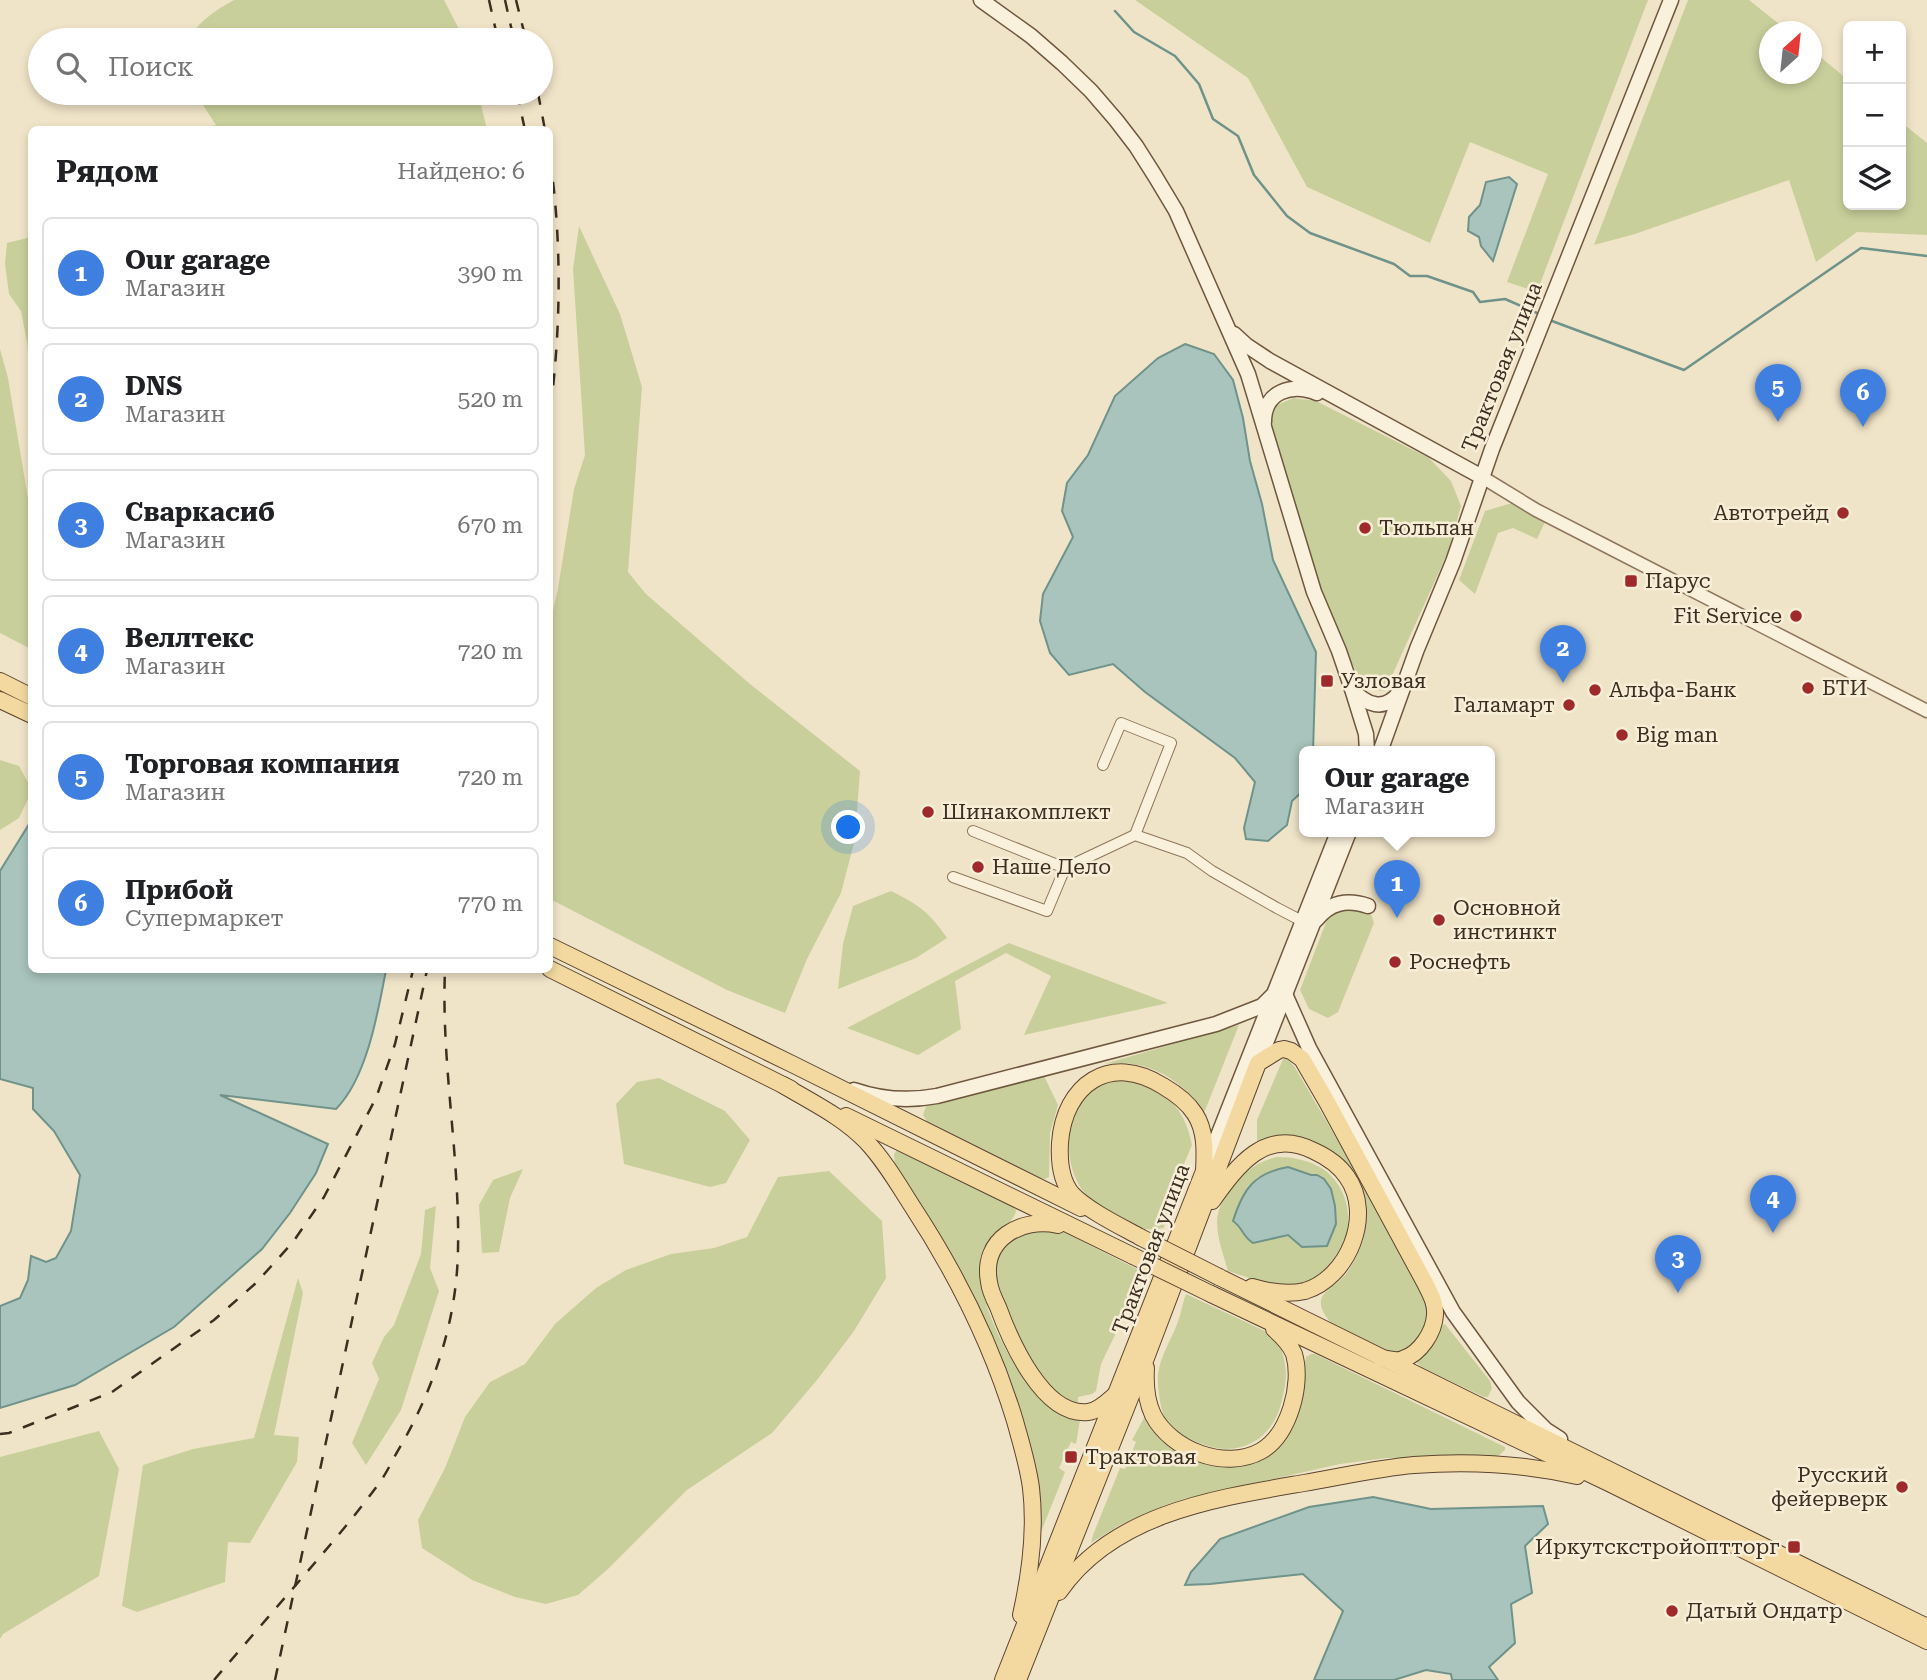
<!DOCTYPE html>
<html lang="ru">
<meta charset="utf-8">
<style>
body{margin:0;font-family:"Roboto Serif",serif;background:#f2f2f2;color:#202124}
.controls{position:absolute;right:21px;top:21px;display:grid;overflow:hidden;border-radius:10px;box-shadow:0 4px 10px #0003}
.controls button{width:63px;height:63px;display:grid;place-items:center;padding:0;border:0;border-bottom:2px solid #e0e0e0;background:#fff;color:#202124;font:35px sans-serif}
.compass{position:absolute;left:1759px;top:21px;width:63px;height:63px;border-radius:50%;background:#fff;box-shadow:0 4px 10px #0003;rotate:27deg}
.you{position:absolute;left:849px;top:828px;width:24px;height:24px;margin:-18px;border:5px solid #fff;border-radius:50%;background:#1a73e8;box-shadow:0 0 0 10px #1a73e833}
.badge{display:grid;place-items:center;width:46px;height:46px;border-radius:50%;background:#9e2a2b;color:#fff;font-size:23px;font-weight:700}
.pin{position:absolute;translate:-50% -58px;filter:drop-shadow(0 2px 4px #0008)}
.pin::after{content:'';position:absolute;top:37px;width:24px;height:21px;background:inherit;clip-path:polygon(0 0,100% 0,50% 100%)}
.popup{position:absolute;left:1299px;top:746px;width:196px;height:91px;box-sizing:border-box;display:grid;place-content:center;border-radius:10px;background:#fff;filter:drop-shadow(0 2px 5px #0005);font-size:23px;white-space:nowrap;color:#757577}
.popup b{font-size:26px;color:#202124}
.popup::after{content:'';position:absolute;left:50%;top:100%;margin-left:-14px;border:14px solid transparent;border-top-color:#fff}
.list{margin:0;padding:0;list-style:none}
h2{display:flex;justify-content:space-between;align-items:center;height:91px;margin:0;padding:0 28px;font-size:30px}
h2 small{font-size:23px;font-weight:400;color:#757577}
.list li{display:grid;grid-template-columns:46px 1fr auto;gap:21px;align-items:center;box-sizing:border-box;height:112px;margin:0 14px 14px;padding:0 14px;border:2px solid #e0e0e0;border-radius:10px}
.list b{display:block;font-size:26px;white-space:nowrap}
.list p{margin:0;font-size:23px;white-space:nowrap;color:#757577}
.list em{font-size:23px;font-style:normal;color:#757577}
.icon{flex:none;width:38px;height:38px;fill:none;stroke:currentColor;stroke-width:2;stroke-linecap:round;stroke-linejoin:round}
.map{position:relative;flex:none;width:1927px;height:1680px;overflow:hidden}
.search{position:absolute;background:#fff;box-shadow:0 4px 10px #0003;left:28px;top:28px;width:525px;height:77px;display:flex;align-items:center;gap:18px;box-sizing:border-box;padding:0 24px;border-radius:38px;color:#757577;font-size:26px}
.panel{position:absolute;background:#fff;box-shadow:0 4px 10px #0003;left:28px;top:126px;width:525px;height:847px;border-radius:10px}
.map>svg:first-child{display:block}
</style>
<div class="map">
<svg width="1927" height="1680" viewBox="0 0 1927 1680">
<rect width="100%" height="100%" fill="#f0e4c8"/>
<g fill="#c9cf9b" fill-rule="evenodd">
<path d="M234 0H444L460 31 462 40H189C199 20 215 11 234 0Z"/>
<polygon points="1135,0 1648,0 1537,292 1507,282 1548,174 1470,142 1430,243 1307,187 1248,78"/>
<polygon points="1688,0 1749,0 1788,31 1770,32 1770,74 1812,74 1812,50 1848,80 1848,205 1901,205 1901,122 1927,143 1927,235 1857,232 1816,262 1789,180 1635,234 1594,245"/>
<polygon points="189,93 478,93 487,129 197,129 216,125 201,102"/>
<polygon points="579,226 620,314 642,387 628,572 646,594 750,684 860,771 855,839 841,893 807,959 785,1013 727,990 550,899 550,625 558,588 574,489 585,455 573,269"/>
<polygon points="31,237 32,237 31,409 29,396 30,357 21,311 9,294 5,264 7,243"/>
<polygon points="0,349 8,378 31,517 31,649 0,633"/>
<polygon points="1293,398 1316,401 1429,458 1451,481 1461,506 1449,550 1385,691 1373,690 1361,680 1314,592 1271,426 1275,406"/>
<polygon points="1512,503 1546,520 1537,539 1513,528 1498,533 1475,594 1459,580 1485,511"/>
<polygon points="0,760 19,766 32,790 19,818 0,830"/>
<path d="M891 891C919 905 929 912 947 938L916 958 838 989 843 944 853 906Z"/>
<polygon points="1350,906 1371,914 1374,923 1338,1012 1328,1018 1309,1009 1300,990 1330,912"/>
<polygon points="1009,943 1168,1003 1024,1035 1051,976 1006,953 955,981 961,1029 918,1055 847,1028"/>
<path d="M1239 1025 1204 1113C1182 1078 1146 1058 1104 1064Z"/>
<path d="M1286 1058 1294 1066 1427 1293 1429 1302 1425 1330 1410 1349 1392 1354 1336 1327C1327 1320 1315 1305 1324 1294 1330 1287 1339 1282 1345 1275 1354 1264 1361 1249 1364 1235 1368 1212 1356 1188 1348 1166L1263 1141 1257 1142V1120L1283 1059Z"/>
<polygon points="1044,1076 1058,1105 1050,1133 1049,1177 1045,1179 1034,1177 928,1123 923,1115 926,1106 934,1102"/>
<polygon points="659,1078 725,1111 750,1140 726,1183 710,1187 624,1164 616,1104 637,1082"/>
<path d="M1126 1080C1164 1086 1185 1108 1192 1145L1173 1190 1164 1228C1143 1231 1141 1229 1123 1220 1109 1213 1093 1204 1083 1191 1060 1159 1063 1098 1105 1082 1111 1080 1120 1081 1126 1080Z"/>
<path d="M897 1150H900L1010 1204 1016 1210C1015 1225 987 1234 981 1255 971 1290 1010 1366 1035 1392 1046 1404 1065 1415 1080 1420L1076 1444 1071 1442 1059 1468 1065 1472 1037 1542 1023 1431 895 1167 894 1154Z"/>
<path d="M1277 1157C1293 1157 1309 1160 1323 1169 1357 1193 1356 1246 1324 1271 1314 1279 1304 1285 1291 1286 1270 1287 1248 1277 1228 1271 1224 1256 1217 1239 1217 1222 1218 1193 1249 1162 1277 1157ZM1278 1169 1299 1170 1311 1176 1288 1235 1253 1243C1242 1236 1243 1228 1233 1221L1234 1216 1248 1186 1258 1177Z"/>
<polygon points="523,1169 510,1198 499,1252 482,1253 479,1205 493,1180"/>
<polygon points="829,1171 882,1221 886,1278 854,1331 817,1380 772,1433 687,1490 608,1569 578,1595 546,1604 515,1597 472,1580 422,1548 418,1520 445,1468 465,1417 490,1382 525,1364 555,1324 596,1288 626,1270 671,1254 714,1248 747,1237 778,1177"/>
<polygon points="436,1206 430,1268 439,1291 401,1410 366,1465 352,1443 379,1379 372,1363 384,1337 394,1325 421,1254 425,1210"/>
<path d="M1030 1229 1056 1230 1065 1233 1145 1273 1101 1364 1096 1391 1092 1394 1078 1397V1403C1064 1399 1053 1390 1043 1379 1028 1361 987 1282 994 1260 1000 1244 1017 1236 1030 1229Z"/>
<polygon points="298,1278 303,1293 274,1435 299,1437 297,1462 250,1543 228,1542 225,1582 137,1612 122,1606 143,1465 193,1449 254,1438"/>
<path d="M1186 1294 1267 1332C1281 1342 1285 1357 1286 1374 1286 1382 1284 1391 1282 1400 1273 1442 1236 1460 1197 1442 1184 1437 1171 1429 1164 1416 1160 1407 1157 1385 1158 1374 1160 1357 1171 1340 1177 1324 1181 1315 1182 1304 1186 1294Z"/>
<polygon points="1445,1324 1490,1381 1492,1388 1488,1397 1484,1397 1421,1367 1415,1361 1438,1329"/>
<path d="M1311 1354H1315L1505 1447V1450L1498 1456 1386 1458 1340 1464 1184 1499 1163 1506 1120 1525 1091 1543 1093 1535 1120 1468 1125 1469 1136 1442 1132 1440 1145 1416C1152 1427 1159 1439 1169 1447 1186 1459 1230 1458 1251 1461L1300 1388 1306 1357Z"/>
<polygon points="99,1431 119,1469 99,1576 3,1634 0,1639 0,1457"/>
</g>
<g fill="#a9c4bc" stroke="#6f938a" stroke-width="2">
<polygon points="1509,177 1517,184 1493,261 1481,246 1479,237 1468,231 1469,217 1480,205 1486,182"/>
<polygon points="1185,344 1214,354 1233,380 1243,418 1250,461 1262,504 1273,560 1316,652 1313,752 1304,752 1304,790 1292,801 1287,825 1268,841 1246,839 1244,828 1255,782 1235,758 1145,692 1113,664 1069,675 1050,653 1040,621 1043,594 1073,537 1062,511 1067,483 1088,455 1115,396 1158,358"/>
<path d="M31 821 32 970H386C378 1012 367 1078 336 1109L220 1095 328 1144 316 1173 290 1213 262 1249 174 1327 75 1385 0 1408V1306L20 1298 28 1280 31 1256 46 1262 56 1258 71 1231 80 1175 54 1131 33 1109V1088L0 1079V871Z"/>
<path d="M1288 1167 1311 1175H1317L1324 1179 1331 1189 1335 1206 1336 1224 1327 1246 1302 1247 1288 1235 1253 1243C1242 1236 1243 1228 1233 1221 1243 1189 1254 1173 1288 1167Z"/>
<polygon points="1373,1497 1431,1509 1543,1506 1548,1524 1525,1546 1532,1593 1511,1604 1515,1643 1489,1667 1498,1680 1452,1680 1451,1674 1426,1670 1394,1680 1314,1680 1343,1611 1303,1574 1210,1584 1185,1585 1191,1572 1220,1539 1309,1507"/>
</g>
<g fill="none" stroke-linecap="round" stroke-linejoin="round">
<g stroke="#6f938a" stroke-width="2.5">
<polyline points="1115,11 1134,32 1175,56 1199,84 1213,119 1238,136 1254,175 1287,216 1310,233 1394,264 1410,276 1427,276 1473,292 1480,302 1505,299 1537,313"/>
<polyline points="1552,321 1684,370 1861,248 1927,256"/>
</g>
<g stroke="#8d765c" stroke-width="12">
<g id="minor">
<polyline points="1103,765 1121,723 1171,743 1135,835"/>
<polyline points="973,831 1065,868"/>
<polyline points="953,877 1047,911 1065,868 1135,835 1187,853 1212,871 1277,908 1302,921"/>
</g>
</g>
<g stroke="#8d765c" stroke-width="15">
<polyline id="tertiary" points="1482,477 1536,510 1608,547 1927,711"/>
</g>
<g stroke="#6f573f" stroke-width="17">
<g id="secondary">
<polyline points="981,0 1031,36 1062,63 1091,91 1116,120 1136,146 1155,176 1176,211 1248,374 1314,592 1339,651 1352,689 1366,734 1367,752"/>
<polyline points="1234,334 1246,345 1270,361 1482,477"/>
<path d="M1264 422C1264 391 1292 383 1317 393"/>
<path d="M1352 689C1366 705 1384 712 1399 693"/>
<polyline points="1380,752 1417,649 1453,562 1492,449 1671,0"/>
<path d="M1316 920C1330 902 1347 899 1368 906"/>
<polyline points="1285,994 1309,1048 1453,1312 1518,1402 1546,1430 1560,1439"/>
<polyline points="1258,1063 1349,832"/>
<path d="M854 1090C880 1099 910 1101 937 1096L1216 1024 1262 1006 1272 996"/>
<polyline points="1206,1166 1338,832"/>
</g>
</g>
<g stroke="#5b4430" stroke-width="18">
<g id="primary">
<polyline points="0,681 32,697"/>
<polyline points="0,700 32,715"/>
<polyline points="550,946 792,1064 1081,1208"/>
<polyline points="550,969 791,1089"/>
<path d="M783 1085C811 1102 843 1117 866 1141 884 1160 898 1184 912 1206 956 1273 992 1345 1015 1421 1021 1443 1028 1465 1031 1488 1036 1530 1030 1575 1021 1615"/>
<polyline points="846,1116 1133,1256"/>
<path d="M1212 1201C1237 1166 1266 1126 1314 1151 1327 1157 1339 1165 1347 1177 1374 1215 1348 1278 1305 1291 1288 1295 1269 1292 1252 1287"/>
<path d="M1058 1225C1021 1217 981 1239 989 1282 990 1291 994 1299 998 1307 1010 1340 1043 1417 1088 1412 1098 1411 1107 1402 1115 1395"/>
<polyline points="1219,1277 1927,1627"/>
<polyline points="1211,1294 1609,1483 1927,1641"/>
<path d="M1146 1368C1145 1384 1146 1400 1153 1415 1171 1450 1225 1471 1261 1451 1289 1435 1303 1384 1294 1354 1290 1344 1282 1336 1274 1329"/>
<path d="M1059 1592C1113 1513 1217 1498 1304 1483 1340 1477 1377 1468 1414 1465 1468 1461 1525 1464 1577 1476"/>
<path d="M1003 1680 1204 1171C1205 1152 1206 1131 1195 1114 1188 1103 1175 1093 1163 1086 1110 1052 1064 1085 1060 1143 1059 1160 1061 1181 1072 1194 1087 1210 1120 1226 1140 1237"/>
<path d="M1018 1680 1146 1358 1258 1063 1279 1050 1284 1049 1291 1051 1302 1059 1327 1102 1425 1283C1430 1293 1436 1303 1435 1315 1434 1332 1420 1354 1403 1359 1396 1362 1388 1359 1381 1358"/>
</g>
</g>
<use href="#minor" stroke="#faf1dc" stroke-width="10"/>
<use href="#tertiary" stroke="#faf1dc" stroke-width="12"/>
<use href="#secondary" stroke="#faf1dc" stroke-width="14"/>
<use href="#primary" stroke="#f3d9a0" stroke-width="16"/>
<g stroke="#3d2e20" stroke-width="2.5" stroke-dasharray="12 12" stroke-linecap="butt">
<polyline points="489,0 498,40"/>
<polyline points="505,0 514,40"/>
<polyline points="516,0 526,40"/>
<polyline points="517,93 525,130"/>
<polyline points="538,93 545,130"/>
<path d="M550 158C562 242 561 328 550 413"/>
<polyline points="0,1434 9,1433 112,1392 214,1320 256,1283 293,1242 324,1197 376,1098 395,1044 413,970"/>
<path d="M214 1680C245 1644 276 1608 307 1572 331 1544 355 1516 377 1486 385 1476 390 1465 396 1454 433 1392 457 1322 458 1249 460 1156 441 1063 445 970"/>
<polyline points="275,1680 427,970"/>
</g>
<g stroke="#5b4430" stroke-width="18" stroke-linecap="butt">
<g id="primary-bridge">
<polyline points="1140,1237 1219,1277"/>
<polyline points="1133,1256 1211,1294"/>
</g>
</g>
<use href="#primary-bridge" stroke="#f3d9a0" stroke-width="16"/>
</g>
<g fill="#9e2a2b" stroke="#f7eed8" stroke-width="2.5">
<circle cx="1843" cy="513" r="7"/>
<circle cx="1365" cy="528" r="7"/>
<rect x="1624" y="574" width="14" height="14" rx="3.5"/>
<circle cx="1796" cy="616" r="7"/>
<rect x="1320" y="674" width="14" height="14" rx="3.5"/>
<circle cx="1808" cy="688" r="7"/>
<circle cx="1595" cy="690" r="7"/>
<circle cx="1569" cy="705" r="7"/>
<circle cx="1622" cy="735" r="7"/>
<circle cx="928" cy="812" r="7"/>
<circle cx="978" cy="867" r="7"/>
<circle cx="1439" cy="920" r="7"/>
<circle cx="1395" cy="962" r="7"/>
<rect x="1064" y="1450" width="14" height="14" rx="3.5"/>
<circle cx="1902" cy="1487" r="7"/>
<rect x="1787" y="1540" width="14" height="14" rx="3.5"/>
<circle cx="1672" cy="1611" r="7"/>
</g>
<g text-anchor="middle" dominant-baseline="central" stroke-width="5" stroke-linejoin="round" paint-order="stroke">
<g font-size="21" fill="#3d2e20" stroke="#f7eed8">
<text transform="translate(1502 367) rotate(-68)">Трактовая улица</text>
<text transform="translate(1151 1249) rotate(-69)">Трактовая улица</text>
</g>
<g font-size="21" fill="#3d2e20" stroke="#f7eed8" text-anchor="start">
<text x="1829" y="513" text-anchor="end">Автотрейд</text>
<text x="1379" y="528">Тюльпан</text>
<text x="1645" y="581">Парус</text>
<text x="1782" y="616" text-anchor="end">Fit Service</text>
<text x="1341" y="681">Узловая</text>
<text x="1822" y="688">БТИ</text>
<text x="1609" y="690">Альфа-Банк</text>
<text x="1555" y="705" text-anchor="end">Галамарт</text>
<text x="1636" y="735">Big man</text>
<text x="942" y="812">Шинакомплект</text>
<text x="992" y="867">Наше Дело</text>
<text x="1453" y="908">Основной<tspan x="1453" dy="24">инстинкт</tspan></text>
<text x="1409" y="962">Роснефть</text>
<text x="1085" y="1457">Трактовая</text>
<text x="1888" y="1475" text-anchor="end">Русский<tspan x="1888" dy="24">фейерверк</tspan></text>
<text x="1780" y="1547" text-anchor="end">Иркутскстройоптторг</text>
<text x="1686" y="1611">Датый Ондатр</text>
</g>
</g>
</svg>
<div class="controls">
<button>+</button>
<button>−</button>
<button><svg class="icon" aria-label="layers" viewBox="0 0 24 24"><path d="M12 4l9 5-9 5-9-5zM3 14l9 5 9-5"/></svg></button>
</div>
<svg class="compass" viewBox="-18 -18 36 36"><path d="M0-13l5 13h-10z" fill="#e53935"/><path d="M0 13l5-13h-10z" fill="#757577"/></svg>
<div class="you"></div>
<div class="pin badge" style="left:1397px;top:918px;background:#3f7fe0">1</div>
<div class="popup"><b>Our garage</b>Магазин</div>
<div class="pin badge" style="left:1563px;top:683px;background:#3f7fe0">2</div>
<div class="pin badge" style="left:1678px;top:1293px;background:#3f7fe0">3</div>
<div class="pin badge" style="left:1773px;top:1233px;background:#3f7fe0">4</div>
<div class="pin badge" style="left:1778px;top:422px;background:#3f7fe0">5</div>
<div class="pin badge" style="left:1863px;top:427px;background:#3f7fe0">6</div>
<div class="search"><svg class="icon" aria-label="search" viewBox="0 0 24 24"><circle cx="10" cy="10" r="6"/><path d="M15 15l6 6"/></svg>Поиск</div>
<section class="panel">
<h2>Рядом<small>Найдено: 6</small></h2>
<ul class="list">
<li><span class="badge" style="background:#3f7fe0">1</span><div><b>Our garage</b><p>Магазин</p></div><em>390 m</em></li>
<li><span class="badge" style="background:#3f7fe0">2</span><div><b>DNS</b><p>Магазин</p></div><em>520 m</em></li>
<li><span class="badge" style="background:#3f7fe0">3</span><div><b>Сваркаcиб</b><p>Магазин</p></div><em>670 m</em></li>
<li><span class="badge" style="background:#3f7fe0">4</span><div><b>Веллтекс</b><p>Магазин</p></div><em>720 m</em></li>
<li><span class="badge" style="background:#3f7fe0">5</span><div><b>Торговая компания</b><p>Магазин</p></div><em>720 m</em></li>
<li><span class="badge" style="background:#3f7fe0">6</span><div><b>Прибой</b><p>Супермаркет</p></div><em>770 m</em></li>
</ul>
</section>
</div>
